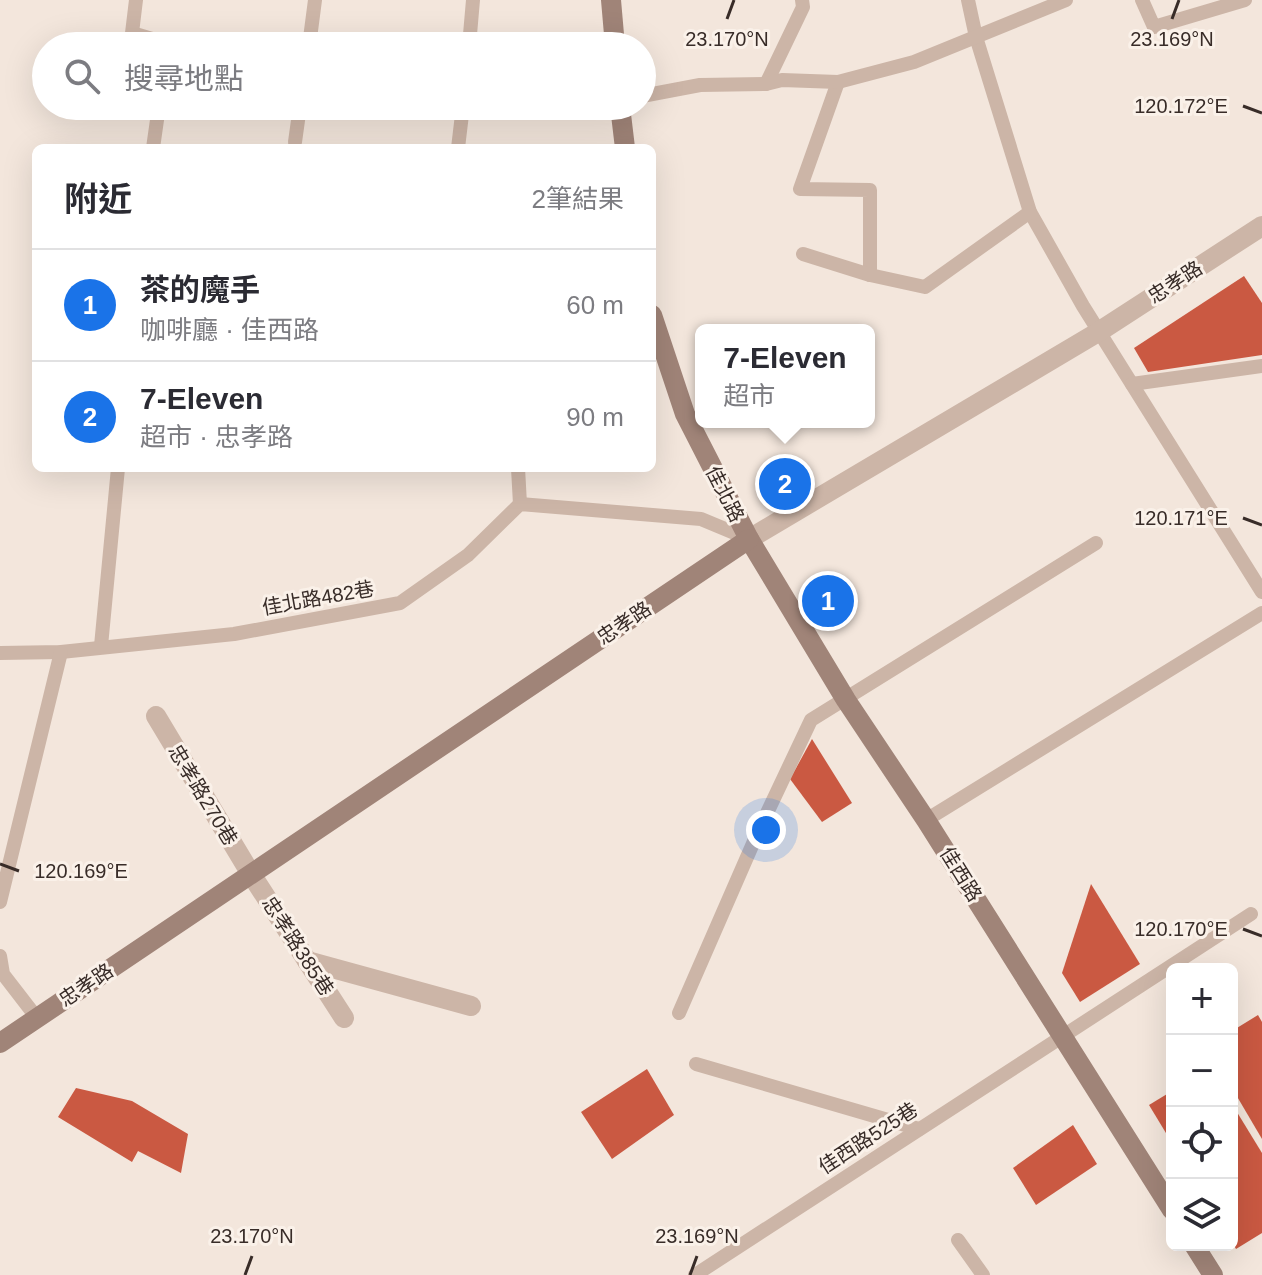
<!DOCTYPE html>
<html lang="zh-TW">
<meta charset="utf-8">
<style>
body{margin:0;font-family:Helvetica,"Noto Sans TC",sans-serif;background:#f7f7f7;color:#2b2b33}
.controls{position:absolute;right:24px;bottom:24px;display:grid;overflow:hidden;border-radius:12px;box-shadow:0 8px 32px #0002}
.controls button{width:72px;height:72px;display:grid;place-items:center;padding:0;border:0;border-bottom:2px solid #e1e1e2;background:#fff;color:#2b2b33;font:40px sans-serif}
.you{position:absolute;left:766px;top:830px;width:28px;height:28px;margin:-20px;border:6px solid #fff;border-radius:50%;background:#1a73e8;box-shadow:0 0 0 12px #1a73e833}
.badge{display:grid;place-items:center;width:52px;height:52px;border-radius:50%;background:#1a73e8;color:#fff;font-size:26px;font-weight:700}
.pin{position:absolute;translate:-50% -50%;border:4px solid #fff;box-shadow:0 2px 8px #0006}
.popup{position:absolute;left:695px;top:324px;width:180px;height:104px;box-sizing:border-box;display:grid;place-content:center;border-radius:12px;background:#fff;filter:drop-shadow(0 2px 6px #0005);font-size:26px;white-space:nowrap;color:#7c7c81}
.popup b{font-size:30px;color:#2b2b33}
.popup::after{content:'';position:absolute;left:50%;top:100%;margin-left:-16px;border:16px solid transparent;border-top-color:#fff}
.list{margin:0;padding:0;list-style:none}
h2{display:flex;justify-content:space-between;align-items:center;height:104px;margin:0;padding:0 32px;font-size:34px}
h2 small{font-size:26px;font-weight:400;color:#7c7c81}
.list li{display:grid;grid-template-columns:52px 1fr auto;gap:24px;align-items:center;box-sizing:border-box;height:112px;padding:0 32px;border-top:2px solid #e1e1e2}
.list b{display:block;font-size:30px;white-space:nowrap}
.list p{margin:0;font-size:26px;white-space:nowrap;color:#7c7c81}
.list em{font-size:26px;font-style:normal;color:#7c7c81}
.icon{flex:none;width:44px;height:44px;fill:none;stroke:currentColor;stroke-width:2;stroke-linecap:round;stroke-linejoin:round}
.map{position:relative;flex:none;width:1262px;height:1275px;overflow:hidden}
.search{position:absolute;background:#fff;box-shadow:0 8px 32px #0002;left:32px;top:32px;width:624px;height:88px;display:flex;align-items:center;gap:20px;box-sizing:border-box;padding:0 28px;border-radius:44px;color:#7c7c81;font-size:30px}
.panel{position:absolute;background:#fff;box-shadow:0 8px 32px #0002;left:32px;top:144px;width:624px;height:328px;border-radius:12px}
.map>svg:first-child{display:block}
</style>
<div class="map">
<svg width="1262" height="1275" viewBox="0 0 1262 1275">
<rect width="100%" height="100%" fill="#f3e6dc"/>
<g fill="#ca5942">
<polygon points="1244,276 1262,303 1262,355 1148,372 1134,348"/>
<polygon points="812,739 852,803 822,822 790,779"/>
<polygon points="1091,884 1140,964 1080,1002 1062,973"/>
<polygon points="1258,1015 1262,1022 1262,1139 1232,1088 1232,1031"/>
<polygon points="647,1069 674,1115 612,1159 581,1112"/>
<polygon points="76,1088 132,1101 188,1134 181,1173 138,1151 132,1162 58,1117"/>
<polygon points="1172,1091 1172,1143 1149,1105"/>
<polygon points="1232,1104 1262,1153 1262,1233 1236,1249 1232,1242"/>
<polygon points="1073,1125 1097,1164 1036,1205 1013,1168"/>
</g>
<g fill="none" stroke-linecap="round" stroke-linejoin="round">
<g stroke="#ccb5a7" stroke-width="14">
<polyline points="136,0 132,33 169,44"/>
<polyline points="968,0 976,37 1030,212 1083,306 1262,592"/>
<polyline points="1142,0 1154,27 1245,0"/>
<polyline points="168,46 186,46"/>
<polyline points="309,46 315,0"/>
<polyline points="469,46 473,0"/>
<polyline points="838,82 800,189 870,190 870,275"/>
<polyline points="766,84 803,7 802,0"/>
<polyline points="642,96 700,85 766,84 782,80 838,82 914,62 1066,0"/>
<polyline points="295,142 300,106"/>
<polyline points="153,148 159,106"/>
<polyline points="458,148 463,106"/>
<polyline points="803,254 870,275 925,287 1030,212"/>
<polyline points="1132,384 1262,366"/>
<polyline points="518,468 520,504"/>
<polyline points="101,646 118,468"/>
<polyline points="0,653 61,652 234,634 400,603 468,555 520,504 701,519 749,539"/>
<polyline points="926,820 1262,613"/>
<polyline points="0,902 61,652"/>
<polyline points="0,956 3,974 37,1018"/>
<polyline points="679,1013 758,832 811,720 1096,543"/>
<polyline points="696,1064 919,1129"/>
<polyline points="958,1240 983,1275"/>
<polyline points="695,1275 1251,914"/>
</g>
<g stroke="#ccb5a7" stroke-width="20">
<polyline points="749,539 1100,331 1262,226"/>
<polyline points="156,716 251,874 344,1018"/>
<polyline points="307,961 471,1006"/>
</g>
<g stroke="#a08478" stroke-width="20">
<polyline points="611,0 615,46"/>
<polyline points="620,106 625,148"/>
<polyline points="652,315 685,414 749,539 846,700 926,820 1172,1210"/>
<polyline points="0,1043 749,539"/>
<polyline points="1194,1245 1213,1275"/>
</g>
</g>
<path fill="none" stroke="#382c28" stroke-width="3" d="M727 19 734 0M1172 19 1179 0M1243 106 1262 113M1243 518 1262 525M0 864 19 871M1243 929 1262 936M245 1275 252 1256M690 1275 697 1256"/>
<g text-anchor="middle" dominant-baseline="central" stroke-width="6" stroke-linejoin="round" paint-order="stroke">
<g font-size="20" fill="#382c28" stroke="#faf1e9">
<text transform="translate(1175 282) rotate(-33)">忠孝路</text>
<text transform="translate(725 494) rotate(63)">佳北路</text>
<text transform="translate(318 598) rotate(-10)">佳北路482巷</text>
<text transform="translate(624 623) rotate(-34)">忠孝路</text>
<text transform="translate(203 795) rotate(59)">忠孝路270巷</text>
<text transform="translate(961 874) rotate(58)">佳西路</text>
<text transform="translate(298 946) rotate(57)">忠孝路385巷</text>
<text transform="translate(86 985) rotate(-34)">忠孝路</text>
<text transform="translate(868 1138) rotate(-33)">佳西路525巷</text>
</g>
</g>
<g font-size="20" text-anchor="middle" fill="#382c28" stroke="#faf1e9" stroke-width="6" stroke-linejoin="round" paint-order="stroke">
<text x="727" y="46">23.170°N</text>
<text x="1172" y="46">23.169°N</text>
<text x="1181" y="113">120.172°E</text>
<text x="1181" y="525">120.171°E</text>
<text x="81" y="878">120.169°E</text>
<text x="1181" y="936">120.170°E</text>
<text x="252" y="1243">23.170°N</text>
<text x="697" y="1243">23.169°N</text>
</g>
</svg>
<div class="controls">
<button>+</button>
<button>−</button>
<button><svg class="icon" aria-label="locate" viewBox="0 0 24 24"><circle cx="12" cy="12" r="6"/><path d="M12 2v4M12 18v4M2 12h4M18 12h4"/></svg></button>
<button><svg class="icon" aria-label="layers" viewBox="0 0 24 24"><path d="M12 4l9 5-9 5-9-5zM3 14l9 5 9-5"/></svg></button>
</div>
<div class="you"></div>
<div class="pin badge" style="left:828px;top:601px">1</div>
<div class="pin badge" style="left:785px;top:484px">2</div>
<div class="popup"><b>7-Eleven</b>超市</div>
<div class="search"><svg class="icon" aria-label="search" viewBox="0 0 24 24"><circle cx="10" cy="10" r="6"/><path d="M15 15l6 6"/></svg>搜尋地點</div>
<section class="panel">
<h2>附近<small>2筆結果</small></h2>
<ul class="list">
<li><span class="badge">1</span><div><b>茶的魔手</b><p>咖啡廳 · 佳西路</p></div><em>60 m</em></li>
<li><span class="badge">2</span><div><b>7-Eleven</b><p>超市 · 忠孝路</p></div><em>90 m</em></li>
</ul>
</section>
</div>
